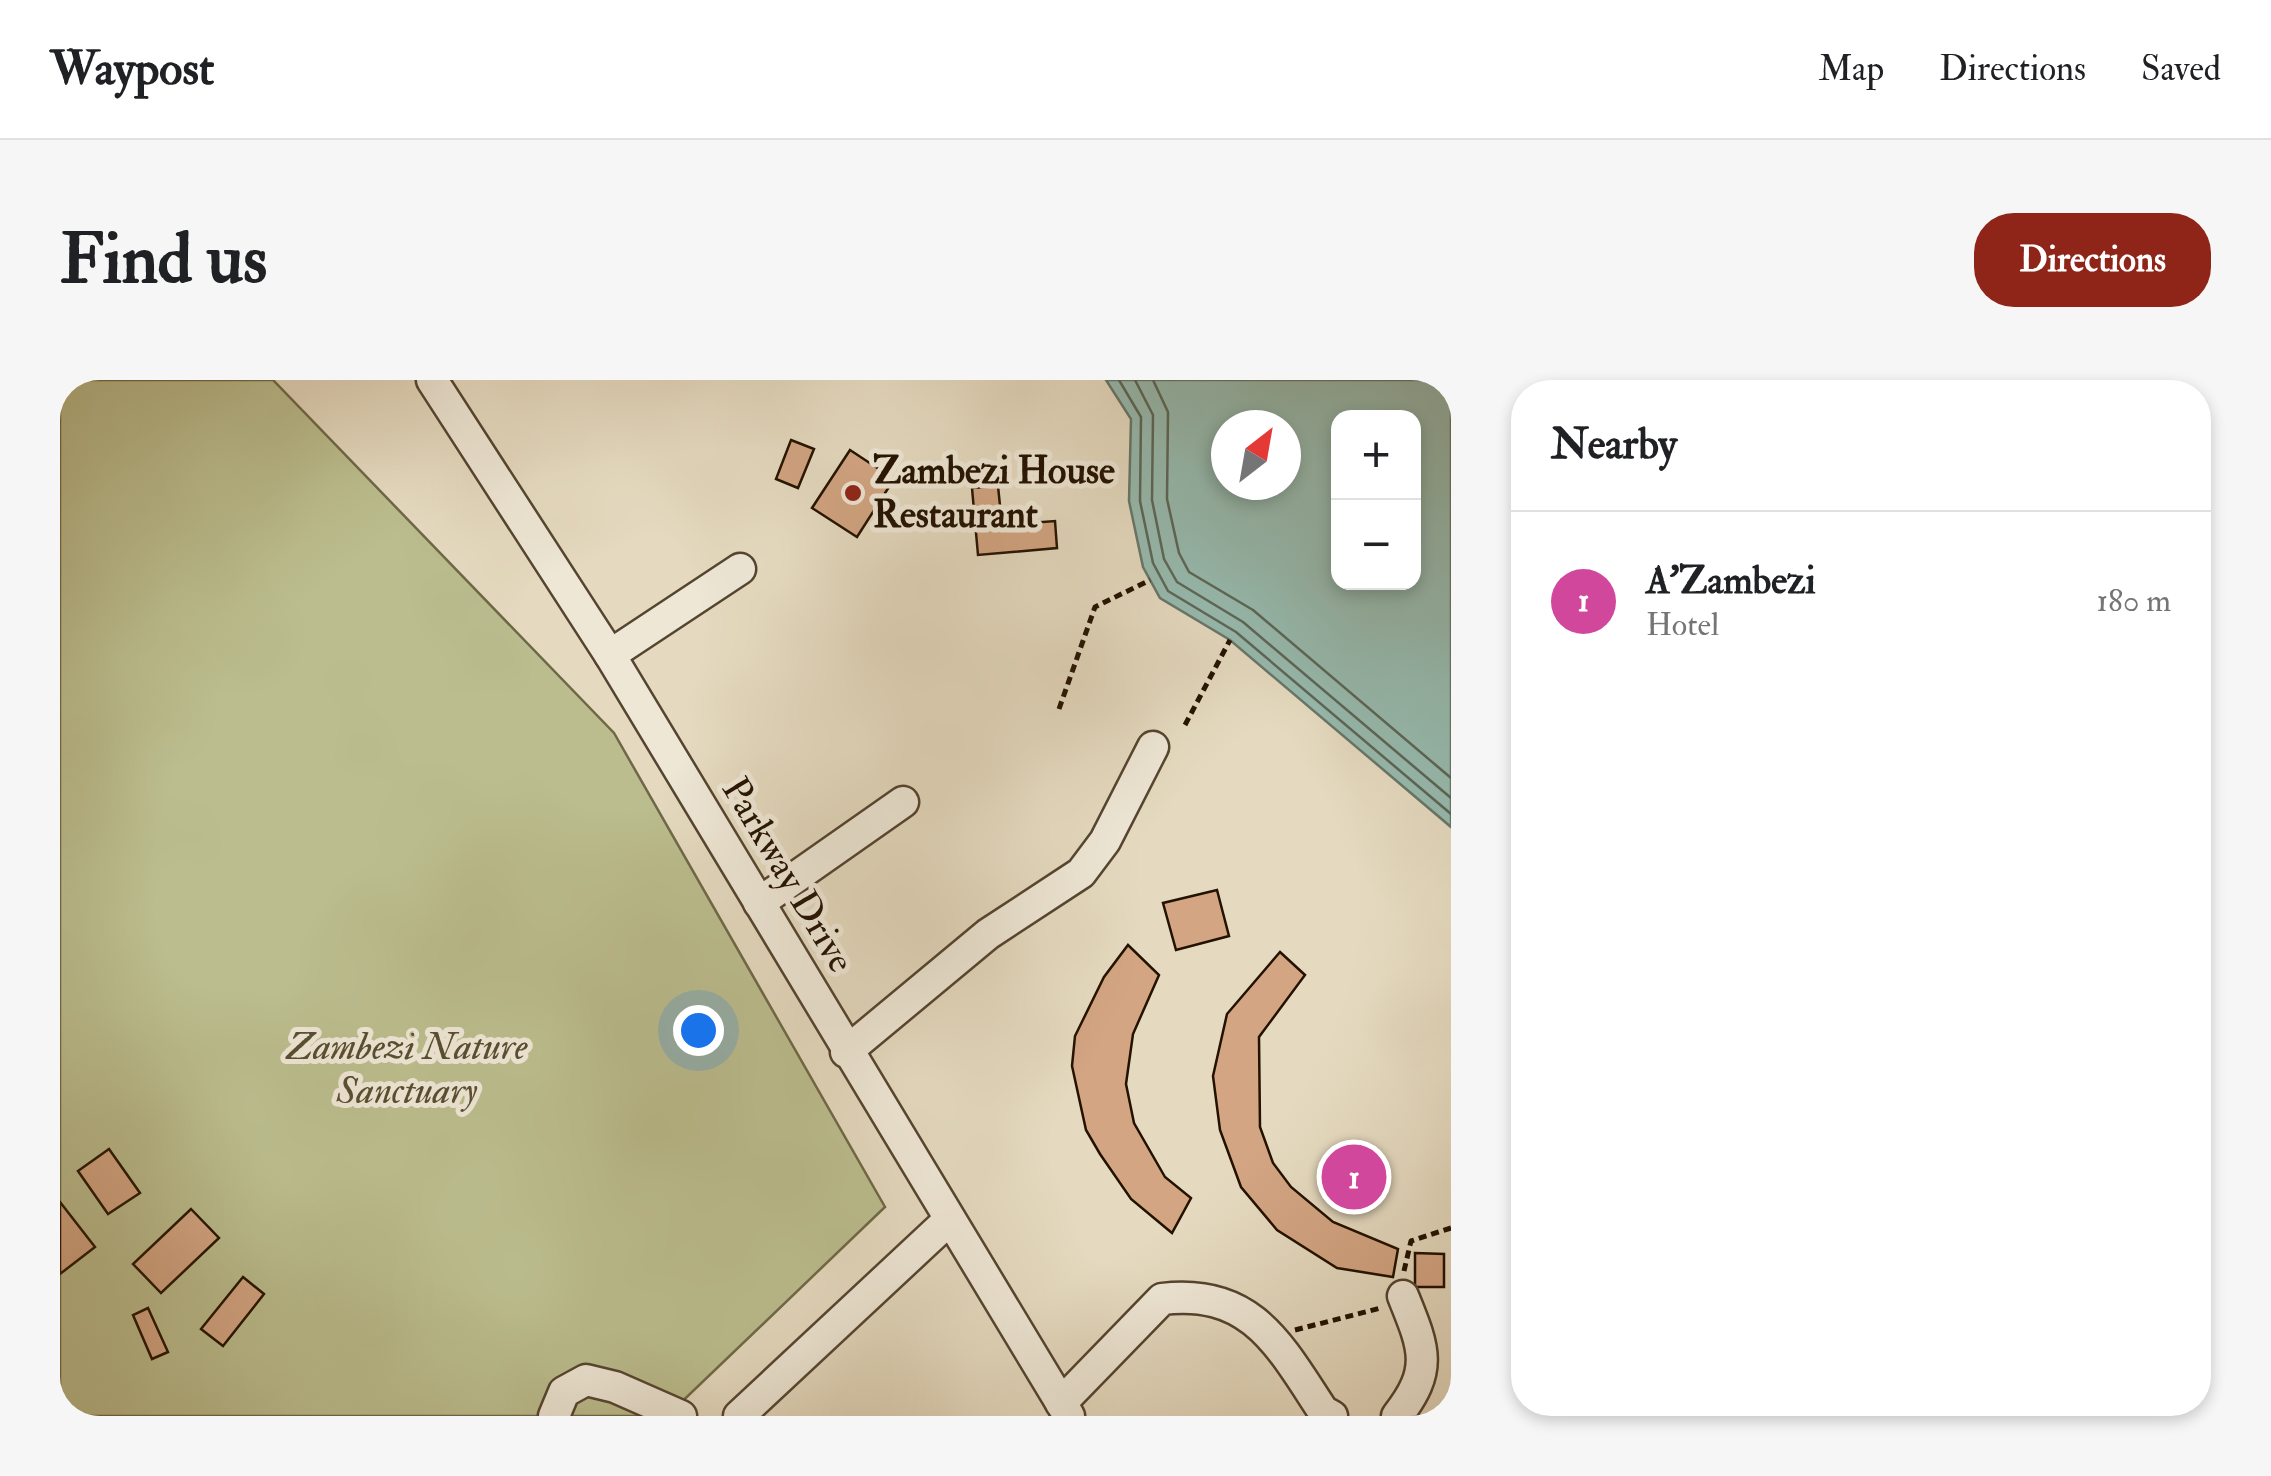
<!DOCTYPE html>
<meta charset="utf-8">
<style>
body{margin:0;font-family:"IM FELL Double Pica",serif;background:#f6f6f6;color:#202124}
.controls{position:absolute;right:30px;top:30px;display:grid;overflow:hidden;border-radius:20px;box-shadow:0 5px 15px #0003}
.controls button{width:90px;height:90px;display:grid;place-items:center;padding:0;border:0;border-bottom:2px solid #e0e0e0;background:#fff;color:#202124;font:50px sans-serif}
.compass{position:absolute;left:1151px;top:30px;width:90px;height:90px;border-radius:50%;background:#fff;box-shadow:0 5px 15px #0003;rotate:31deg}
.you{position:absolute;left:638px;top:650px;width:35px;height:35px;margin:-25px;border:8px solid #fff;border-radius:50%;background:#1a73e8;box-shadow:0 0 0 15px #1a73e833}
.badge{display:grid;place-items:center;width:65px;height:65px;border-radius:50%;background:#8f2418;color:#fff;font-size:32px;font-weight:700}
.pin{position:absolute;translate:-50% -50%;border:5px solid #fff;box-shadow:0 2px 10px #0006}
.list{margin:0;padding:0;list-style:none}
h2{display:flex;justify-content:space-between;align-items:center;height:130px;margin:0;padding:0 40px;font-size:42px}
h2 small{font-size:32px;font-weight:400;color:#757577}
.list li{display:grid;grid-template-columns:65px 1fr auto;gap:30px;align-items:center;box-sizing:border-box;height:180px;padding:0 40px;border-top:2px solid #e0e0e0}
.list b{display:block;font-size:38px;white-space:nowrap}
.list p{margin:0;font-size:32px;white-space:nowrap;color:#757577}
.list em{font-size:32px;font-style:normal;color:#757577}
.map{position:relative;flex:none;width:1391px;height:1036px;overflow:hidden;border-radius:40px}
header{display:flex;align-items:center;gap:60px;box-sizing:border-box;height:140px;padding:0 50px;background:#fff;border-bottom:2px solid #e0e0e0}
header strong{font-size:48px}
nav{display:flex;gap:55px;margin-inline-start:auto;font-size:35px}
.intro{display:flex;align-items:center;justify-content:space-between;box-sizing:border-box;height:240px;padding:0 60px}
h1{margin:0;font-size:70px}
.button{padding:25px 45px;border-radius:40px;background:#8f2418;color:#fff;font-size:35px;font-weight:700}
main{display:flex;gap:60px;padding:0 60px}
aside{flex:1;background:#fff;border-radius:40px;box-shadow:0 5px 15px #0003}
.map>svg:first-child{display:block}
</style>
<header>
<strong>Waypost</strong>
<nav><a>Map</a><a>Directions</a><a>Saved</a></nav>
</header>
<div class="intro"><h1>Find us</h1><a class="button">Directions</a></div>
<main>
<div class="map">
<svg width="1391" height="1036" viewBox="0 0 1391 1036">
<rect width="100%" height="100%" fill="#e5dac0"/>
<filter id="stains"><feTurbulence type="fractalNoise" baseFrequency=".002" numOctaves="4"/><feColorMatrix values="0 0 0 0 .2 0 0 0 0 .09 0 0 0 0 .02 0 0 0 .5 -.17"/></filter>
<radialGradient id="worn" r=".72"><stop offset=".6" stop-color="#630" stop-opacity="0"/><stop offset="1" stop-color="#630" stop-opacity=".3"/></radialGradient>
<polygon fill="#bbbd8e" stroke="#6f6847" stroke-width="2.5" points="16,0 213,0 554,353 825,827 607,1036 0,1036 0,20"/>
<path fill="#96bbb0" stroke="#68776a" stroke-width="2.5" fill-rule="evenodd" d="M1046 0H1391V447L1170 260 1100 218 1083 187 1069 121 1071 39ZM1278 38H1354V202H1278ZM1166 45H1226V105H1166Z"/>
<g fill="none" stroke-linecap="round" stroke-linejoin="round">
<g stroke="#5c6658" stroke-width="2.5">
<polyline points="1059,0 1081,37 1080,121 1093,183 1108,211 1176,252 1391,434"/>
<polyline points="1075,0 1093,35 1092,120 1104,179 1117,202 1183,242 1391,418"/>
<polyline points="1093,0 1108,32 1107,119 1119,173 1129,192 1193,230 1391,398"/>
</g>
</g>
<g fill="#d3a583" stroke="#231200" stroke-width="2.5">
<polygon points="731,60 754,69 738,108 716,99"/>
<polygon points="790,70 834,99 797,157 752,128"/>
<polygon points="938,106 942,145 995,141 997,168 918,175 912,108"/>
<polygon points="1157,510 1169,556 1116,570 1103,523"/>
<polygon points="1068,565 1099,595 1073,654 1066,704 1074,743 1105,797 1131,818 1112,853 1071,819 1040,774 1026,750 1012,686 1015,656 1044,597"/>
<polygon points="1220,572 1245,595 1199,657 1200,747 1213,783 1231,807 1273,842 1338,869 1333,897 1277,888 1217,850 1181,807 1160,750 1153,696 1167,634"/>
<polygon points="49,769 80,813 48,834 18,791"/>
<polygon points="0,822 35,867 0,894"/>
<polygon points="131,829 159,858 101,913 73,884"/>
<polygon points="1355,873 1384,874 1384,907 1355,907"/>
<polygon points="183,897 204,914 163,966 141,949"/>
<polygon points="88,928 108,972 92,979 73,935"/>
</g>
<g fill="none" stroke-linecap="round" stroke-linejoin="round">
<g stroke="#544430" stroke-width="35">
<g id="minor">
<polyline points="372,0 550,275 1009,1036"/>
<polyline points="550,275 680,189"/>
<polyline points="699,523 843,422"/>
<polyline points="786,672 928,554 1021,493 1045,461 1093,367"/>
<path d="M1001 1023 1102 919C1192 908 1220 966 1263 1031L1272 1036"/>
<polyline points="494,1036 504,1012 526,1000 555,1007 621,1036"/>
<polyline points="679,1036 889,840"/>
<path d="M1337 1036C1374 989 1364 968 1343 916"/>
</g>
</g>
<g stroke="#231200" stroke-width="5" stroke-dasharray="8 5" stroke-linecap="butt">
<polyline points="999,329 1035,227 1090,200"/>
<polyline points="1125,345 1170,260"/>
<polyline points="1344,891 1351,861 1391,848"/>
<polyline points="1235,950 1321,928"/>
</g>
<use href="#minor" stroke="#eee7d6" stroke-width="30"/>
</g>
<circle fill="#8f2418" stroke="#eee7d6" stroke-width="4" cx="793" cy="113" r="10"/>
<g text-anchor="middle" dominant-baseline="central" stroke-width="10" stroke-linejoin="round" paint-order="stroke">
<g font-size="38" font-weight="bold" fill="#231200" stroke="#eee7d6" text-anchor="start">
<text x="813" y="91">Zambezi House<tspan x="813" dy="44">Restaurant</tspan></text>
</g>
<g font-size="38" fill="#231200" stroke="#eee7d6">
<text transform="translate(728 495) rotate(59)">Parkway Drive</text>
</g>
<g font-size="38" font-style="italic" fill="#584e32" stroke="#eee7d6">
<text x="347" y="667">Zambezi Nature<tspan x="347" dy="44">Sanctuary</tspan></text>
</g>
</g>
<rect width="100%" height="100%" filter="url(#stains)"/>
<rect width="100%" height="100%" fill="url(#worn)"/>
</svg>
<div class="controls">
<button>+</button>
<button>−</button>
</div>
<svg class="compass" viewBox="-18 -18 36 36"><path d="M0-13l5 13h-10z" fill="#e53935"/><path d="M0 13l5-13h-10z" fill="#757577"/></svg>
<div class="you"></div>
<div class="pin badge" style="left:1294px;top:797px;background:#d1479c">1</div>
</div>
<aside>
<h2>Nearby<small></small></h2>
<ul class="list">
<li><span class="badge" style="background:#d1479c">1</span><div><b>A'Zambezi</b><p>Hotel</p></div><em>180 m</em></li>
</ul>
</aside>
</main>
